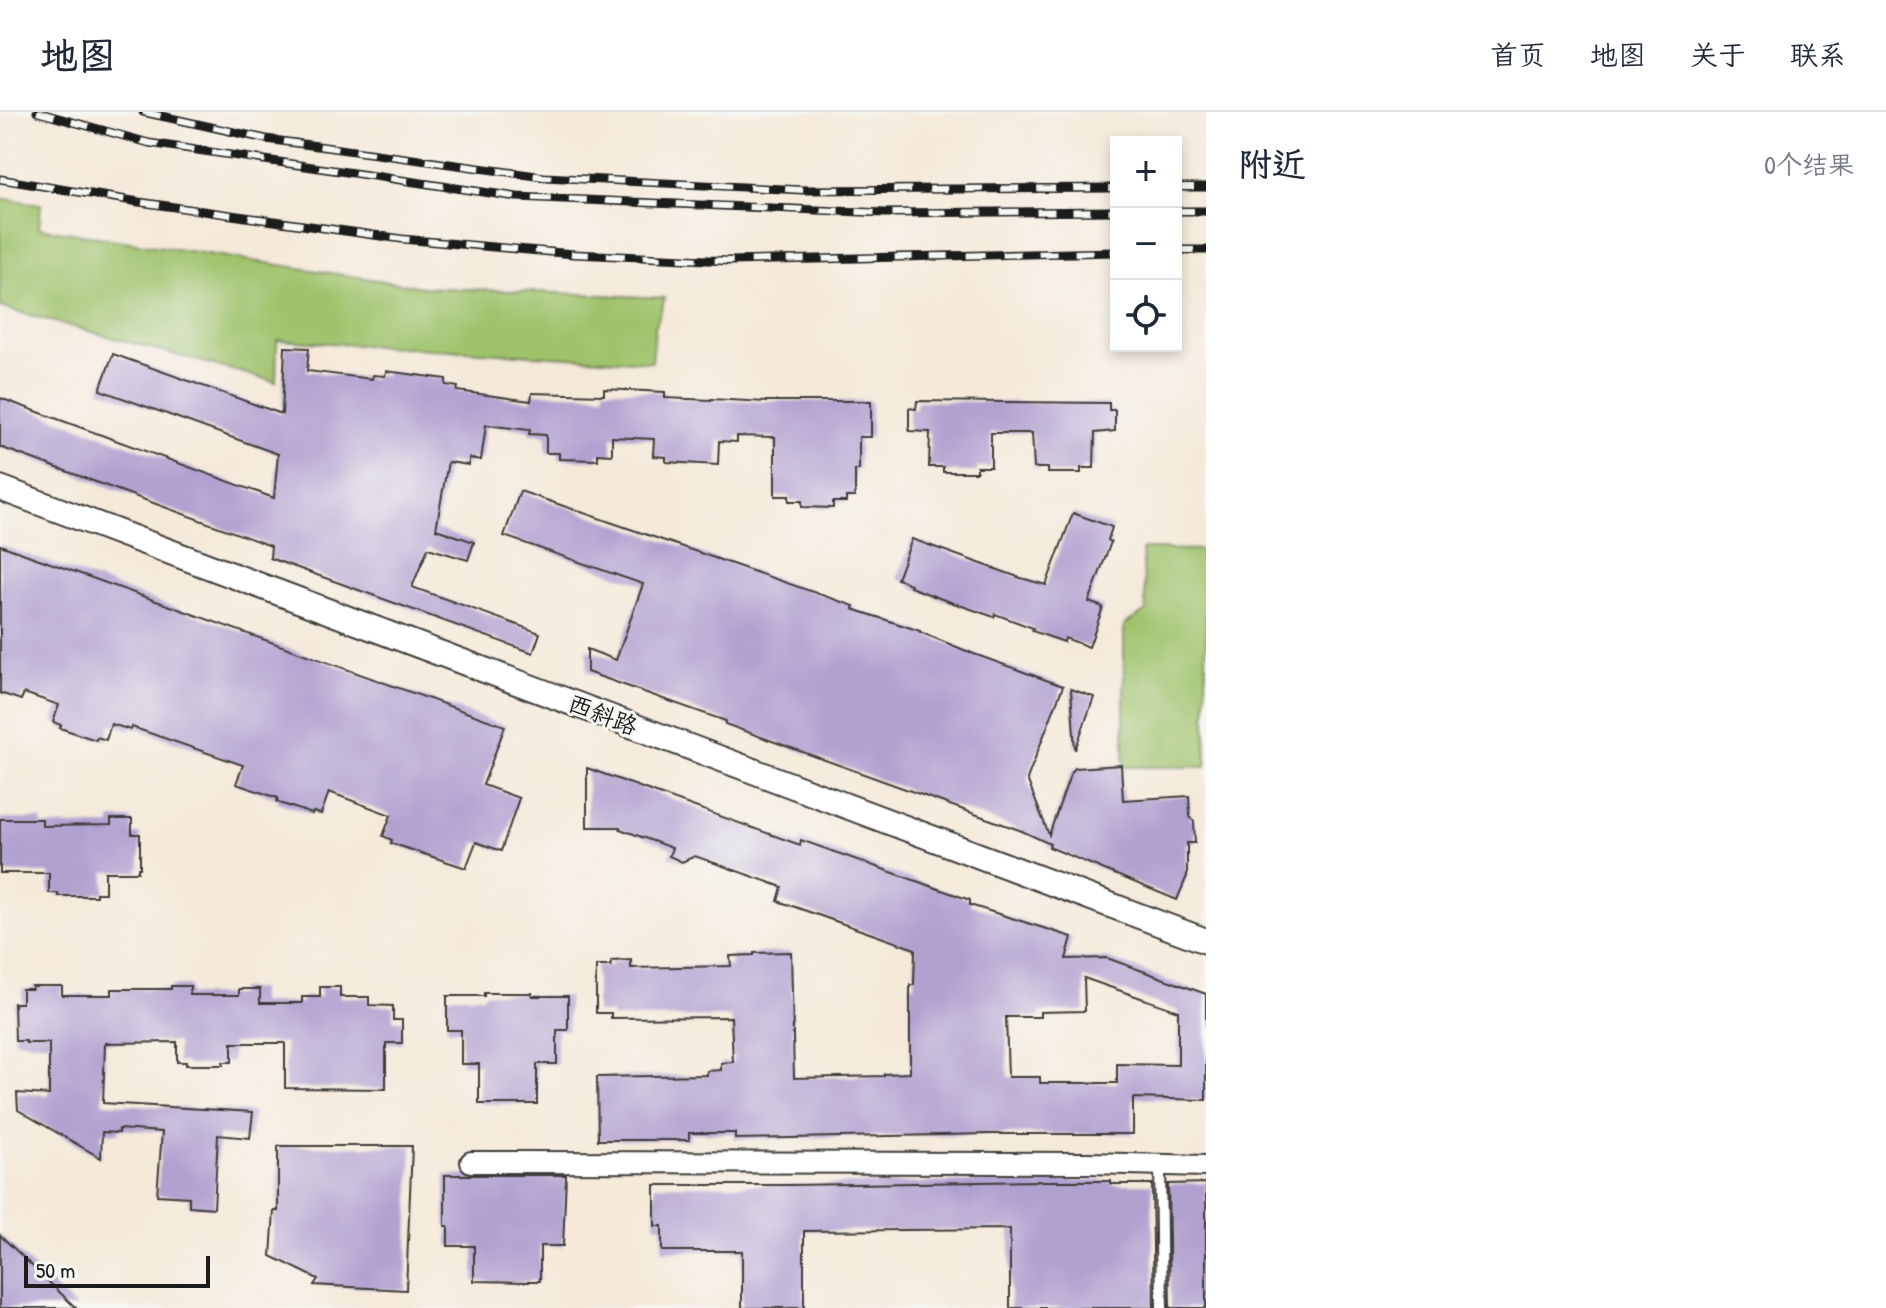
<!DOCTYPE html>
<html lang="zh">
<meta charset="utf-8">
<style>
body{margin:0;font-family:"Patrick Hand","LXGW WenKai TC",sans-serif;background:#f2f2f3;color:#1f2937}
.controls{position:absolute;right:24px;top:24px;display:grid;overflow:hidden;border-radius:0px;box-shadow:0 4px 12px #0003}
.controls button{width:72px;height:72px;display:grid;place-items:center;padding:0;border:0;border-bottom:2px solid #e0e1e3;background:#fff;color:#1f2937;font:40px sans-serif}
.scale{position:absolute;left:24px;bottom:20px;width:186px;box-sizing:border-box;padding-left:8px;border:4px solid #1c1c1c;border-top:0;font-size:22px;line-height:28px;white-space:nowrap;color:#1c1c1c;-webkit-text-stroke:6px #f6f6f2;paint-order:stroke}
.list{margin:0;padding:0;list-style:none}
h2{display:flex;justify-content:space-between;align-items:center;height:104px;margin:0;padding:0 32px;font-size:34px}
h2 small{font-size:26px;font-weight:400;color:#747a83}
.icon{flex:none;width:44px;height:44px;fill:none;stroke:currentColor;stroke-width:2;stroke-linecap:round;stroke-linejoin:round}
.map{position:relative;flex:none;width:1206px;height:1196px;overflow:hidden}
header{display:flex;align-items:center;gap:48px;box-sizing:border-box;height:112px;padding:0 40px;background:#fff;border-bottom:2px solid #e0e1e3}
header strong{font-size:38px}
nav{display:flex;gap:44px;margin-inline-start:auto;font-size:28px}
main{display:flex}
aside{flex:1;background:#fff}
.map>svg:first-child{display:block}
</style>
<header>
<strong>地图</strong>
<nav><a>首页</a><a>地图</a><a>关于</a><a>联系</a></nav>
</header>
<main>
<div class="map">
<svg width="1206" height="1196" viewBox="0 0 1206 1196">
<rect width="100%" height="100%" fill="#f6f6f2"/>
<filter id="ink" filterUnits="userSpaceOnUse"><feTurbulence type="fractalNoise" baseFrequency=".0125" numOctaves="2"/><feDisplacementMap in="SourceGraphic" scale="16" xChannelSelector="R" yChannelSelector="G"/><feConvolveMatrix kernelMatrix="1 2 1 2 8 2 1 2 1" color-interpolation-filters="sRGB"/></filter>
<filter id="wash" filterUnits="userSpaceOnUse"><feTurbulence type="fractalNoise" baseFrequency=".006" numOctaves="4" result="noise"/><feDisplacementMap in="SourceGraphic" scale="32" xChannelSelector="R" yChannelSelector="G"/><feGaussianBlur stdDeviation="1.8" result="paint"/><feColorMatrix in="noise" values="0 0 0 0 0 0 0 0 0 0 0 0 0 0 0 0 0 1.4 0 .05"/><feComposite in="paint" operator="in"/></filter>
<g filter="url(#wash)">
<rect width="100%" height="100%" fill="#f5e9d9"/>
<g fill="#9fc26b" stroke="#5e6f44" stroke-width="2">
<polygon points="0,86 41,92 39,116 423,175 665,186 655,216 652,250 277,228 276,270 0,195"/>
<polygon points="1142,437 1206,438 1206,655 1124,655 1124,513 1146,499"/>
</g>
<g id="blocks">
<g fill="#b1a1d0" fill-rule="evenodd">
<polygon points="285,235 309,236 307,259 372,267 373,263 385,264 386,259 446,267 446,273 458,275 457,279 531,289 532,281 604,283 604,277 665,280 665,286 711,288 711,287 766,290 766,289 871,289 871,325 859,325 859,358 855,358 855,385 846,385 846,390 833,390 833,396 802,395 802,389 789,389 789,384 775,384 775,325 737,324 737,330 719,329 718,353 666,350 666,345 653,344 654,327 612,325 612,343 598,342 598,348 559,347 559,341 546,341 546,323 529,322 530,318 486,313 481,348 469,346 469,353 448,350 436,417 474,430 468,448 428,436 412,475 540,521 533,541 270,446 271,434 0,335 0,286 274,386 278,342 100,278 113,242 282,302"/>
<polygon points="917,289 1109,291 1109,298 1115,298 1115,319 1095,321 1094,356 1081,356 1081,361 1048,361 1048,356 1034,356 1032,321 991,321 991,355 977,355 977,360 943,360 943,355 929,355 930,320 909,319 909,296 916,297"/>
<polygon points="520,379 854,494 853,497 920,519 920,520 974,542 1063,574 1027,667 1049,723 1070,663 1075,656 1121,653 1123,688 1189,684 1190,705 1194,710 1195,731 1187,731 1187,764 1177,788 1049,735 1050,732 1022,719 725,612 726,609 587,560 587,537 616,548 643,472 504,424"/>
<polygon points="1073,401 1112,415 1108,428 1111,430 1089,490 1103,495 1089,535 1065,526 1064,530 1032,519 1033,516 995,502 994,505 939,486 910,475 911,472 897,467 912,427 1021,466 1046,473"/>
<polygon points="0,433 505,614 483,673 519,686 501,739 476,730 466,756 391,731 392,728 383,724 391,703 329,680 321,702 313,700 312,702 277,690 278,686 236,672 243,653 132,615 131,618 111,612 106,628 97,625 96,628 60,616 61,613 53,610 59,593 24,581 21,588 0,581"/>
<polygon points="1071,577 1094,585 1075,638"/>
<path d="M587 656 800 733 801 728 970 788V793L1072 825 1066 847 1107 846 1206 882V988L1133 986V1022H989L735 1027V1021H689V1028H598L597 965 707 963V959L721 958V951L733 950 731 905 611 906V901H596V854H611V849L631 848V856L731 854 730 844 754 843V841L791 840 794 966 884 964V962L910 961V873H914L915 837 778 789 782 775 695 744 682 750 669 744 672 736 620 717V715H587ZM1084 866 1178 899V953L1117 952V971H1040V965H1008L1006 905H1040V900L1085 899Z"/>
<polygon points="0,707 42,707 42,714 111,713 111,707 132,707 132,722 140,722 140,756 138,756 138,760 105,760 105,781 96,781 96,784 58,784 58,781 49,781 49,761 0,761"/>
<polygon points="32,874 62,874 62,883 112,883 112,877 171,877 171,874 190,874 190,883 239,883 239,877 260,877 260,891 302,891 302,885 320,885 320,875 340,875 340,885 369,885 369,893 393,894 393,908 402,908 402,931 386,931 386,977 285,976 285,931 232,931 232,950 223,950 223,953 186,953 186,950 177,950 177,930 105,931 103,991 253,1000 250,1026 218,1023 214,1096 189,1094 189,1085 157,1083 162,1020 119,1017 119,1021 102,1020 101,1046 18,998 17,981 49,983 49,931 26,931 26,929 15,929 14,891 22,891 22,877 32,877"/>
<polygon points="484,881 532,881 532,884 568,884 568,918 557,918 557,952 537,952 537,992 479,992 479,952 461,952 461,918 447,918 447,884 484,884"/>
<polygon points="278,1034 412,1034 406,1178 314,1173 318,1167 271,1144 274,1099 278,1099"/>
<polygon points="445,1063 566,1063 563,1134 540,1134 540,1169 529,1169 529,1170 474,1169 474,1134 448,1134 448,1114 445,1114"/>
<polygon points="1043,1069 1111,1069 1111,1072 1152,1072 1154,1196 1010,1196 1010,1117 804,1119 804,1196 742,1196 742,1139 662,1139 662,1114 655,1114 655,1073 790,1073"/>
<polygon points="1206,1071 1206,1196 1170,1196 1168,1072"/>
<polygon points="0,1123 76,1196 0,1196"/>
</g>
</g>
</g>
<g filter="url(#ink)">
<use href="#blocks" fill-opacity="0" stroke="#3d3b38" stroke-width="2"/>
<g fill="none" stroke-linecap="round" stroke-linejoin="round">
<g stroke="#3d3b38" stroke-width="14">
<polyline id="service" points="1160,1053 1162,1196"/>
</g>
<g stroke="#3d3b38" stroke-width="24">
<polyline id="minor" points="471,1050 1088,1051 1206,1054"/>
</g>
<g stroke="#3d3b38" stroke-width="28">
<polyline id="tertiary" points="0,376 1206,829"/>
</g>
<use href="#service" stroke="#fff" stroke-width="10"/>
<use href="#minor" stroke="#fff" stroke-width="20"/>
<use href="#tertiary" stroke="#fff" stroke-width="24"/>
<g stroke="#1c1c1c" stroke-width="9">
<g id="rail">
<polyline points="37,0 149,31 517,85 885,101 1116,99"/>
<polyline points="143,0 266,27 544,65 803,78 1116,76"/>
<polyline points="0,67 139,90 402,127 574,142 730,149 1116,140"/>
<polyline points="1176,75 1206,75"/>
<polyline points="1176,99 1206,99"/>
<polyline points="1176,138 1206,138"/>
</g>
</g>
<use href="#rail" stroke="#f6f6f2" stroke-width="6" stroke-dasharray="18" stroke-linecap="butt"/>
</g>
</g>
<g text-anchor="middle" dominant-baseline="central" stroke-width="6" stroke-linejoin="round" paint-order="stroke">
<g font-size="24" fill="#1c1c1c" stroke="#f6f6f2">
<text transform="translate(603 602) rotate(21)">西斜路</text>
</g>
</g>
</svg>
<div class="controls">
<button>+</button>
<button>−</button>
<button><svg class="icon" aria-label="locate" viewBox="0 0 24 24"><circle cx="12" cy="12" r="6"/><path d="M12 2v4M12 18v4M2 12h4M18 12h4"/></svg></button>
</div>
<div class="scale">50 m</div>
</div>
<aside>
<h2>附近<small>0个结果</small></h2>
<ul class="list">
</ul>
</aside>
</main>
